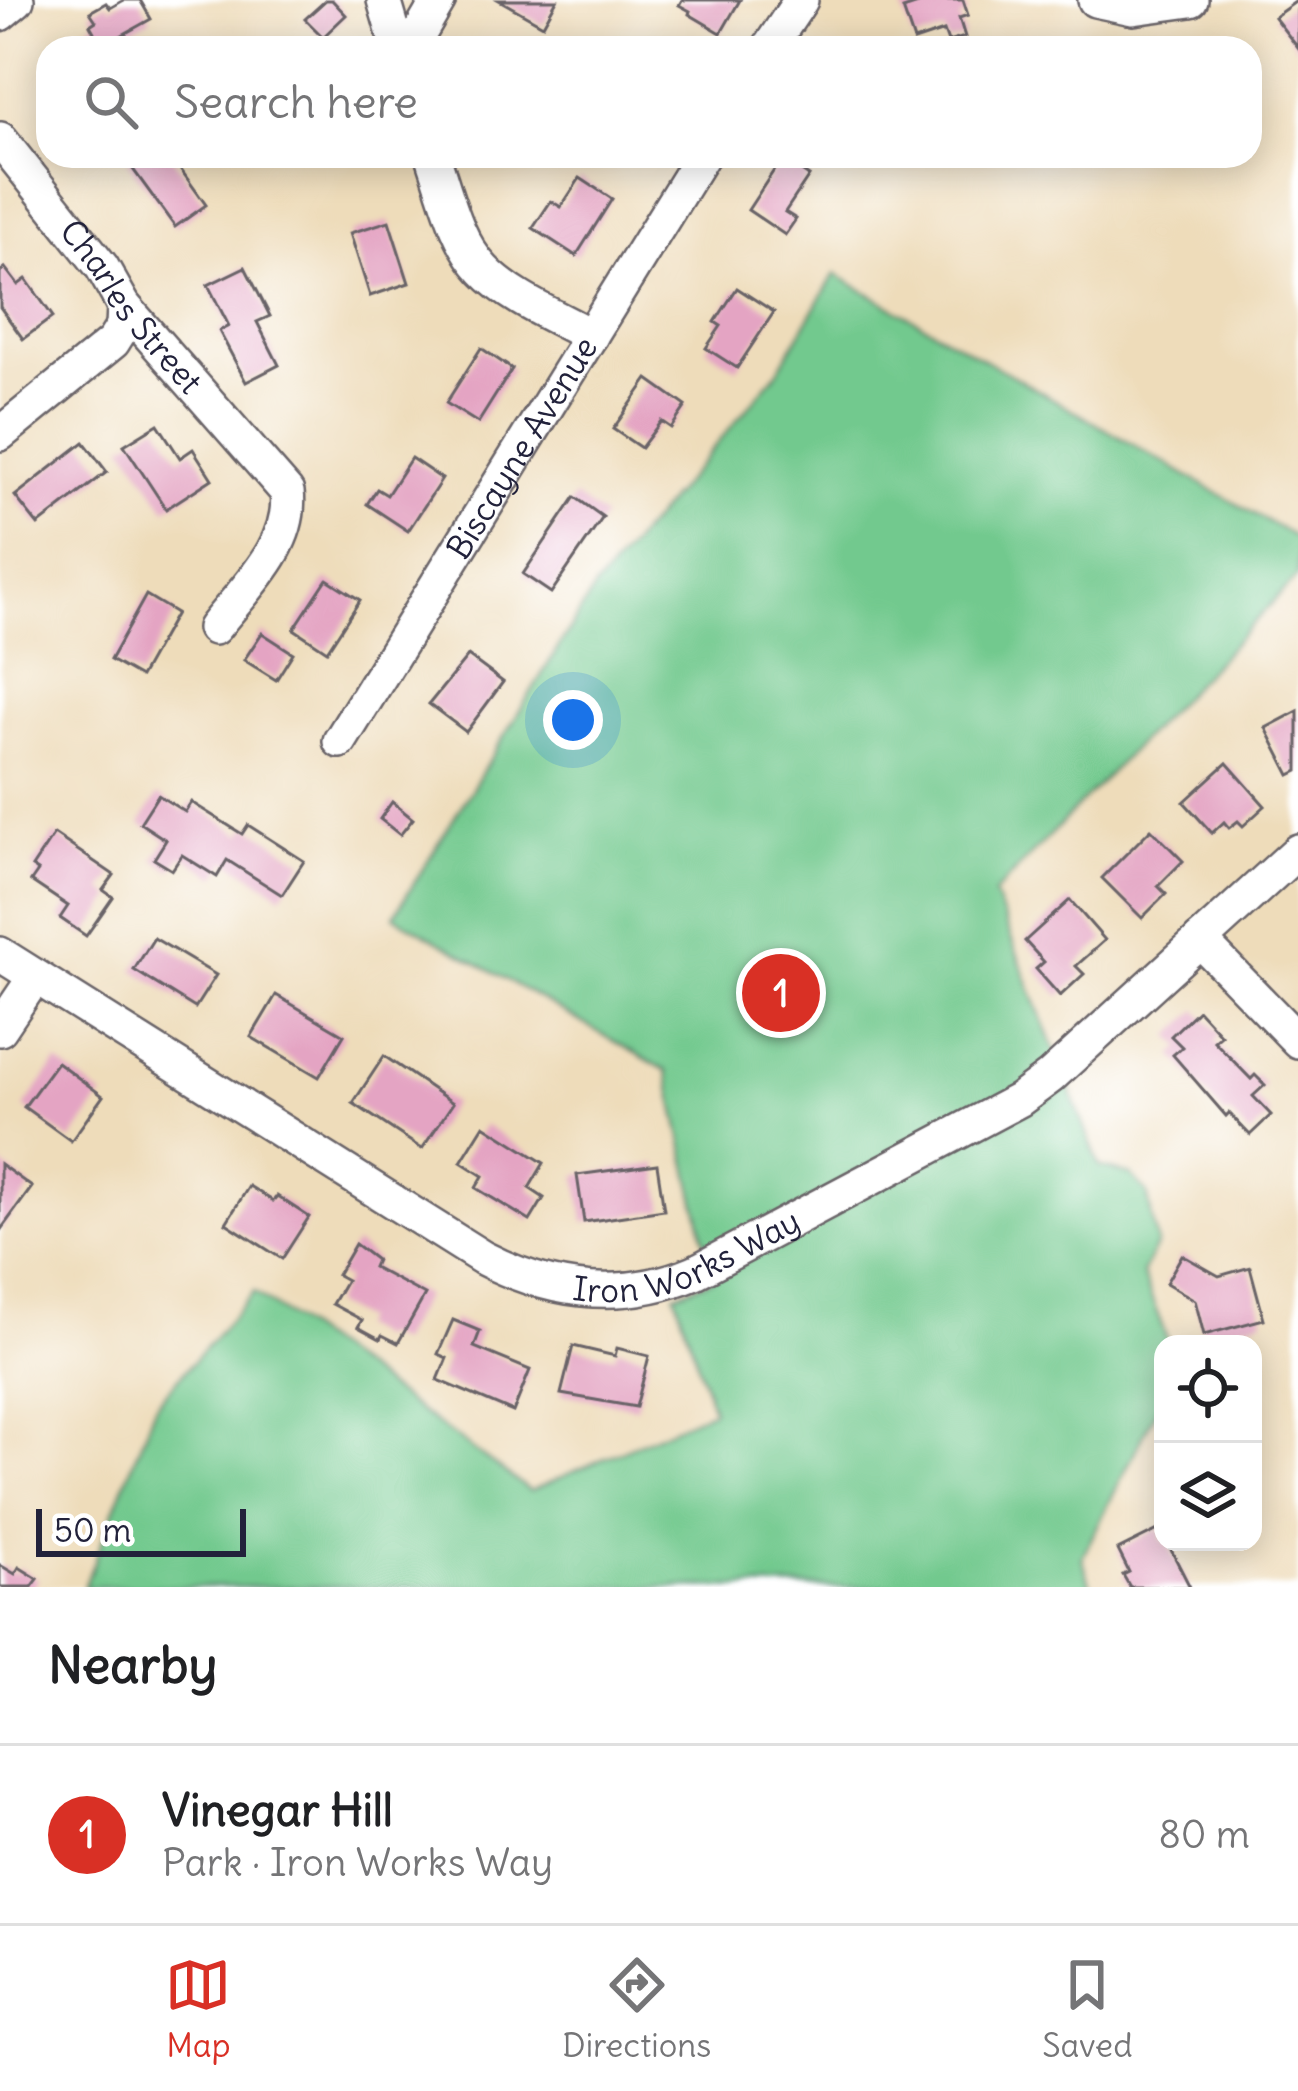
<!DOCTYPE html>
<meta charset="utf-8">
<style>
body{margin:0;font-family:Delius,sans-serif;background:#f6f6f6;color:#202124}
.controls{position:absolute;right:36px;bottom:36px;display:grid;overflow:hidden;border-radius:24px;box-shadow:0 6px 30px #0003}
.controls button{width:108px;height:108px;display:grid;place-items:center;padding:0;border:0;border-bottom:3px solid #e0e0e0;background:#fff;color:#202124;font:60px sans-serif}
.scale{position:absolute;left:36px;bottom:30px;width:210px;box-sizing:border-box;padding-left:12px;border:6px solid #22223b;border-top:0;font-size:33px;line-height:42px;white-space:nowrap;color:#22223b;-webkit-text-stroke:9px #fff;paint-order:stroke}
.you{position:absolute;left:573px;top:720px;width:42px;height:42px;margin:-30px;border:9px solid #fff;border-radius:50%;background:#1a73e8;box-shadow:0 0 0 18px #1a73e833}
.badge{display:grid;place-items:center;width:78px;height:78px;border-radius:50%;background:#d93025;color:#fff;font-size:39px;font-weight:700}
.pin{position:absolute;translate:-50% -50%;border:6px solid #fff;box-shadow:0 3px 12px #0006}
.list{margin:0;padding:0;list-style:none}
h2{display:flex;justify-content:space-between;align-items:center;height:156px;margin:0;padding:0 48px;font-size:51px}
h2 small{font-size:39px;font-weight:400;color:#757577}
.list li{display:grid;grid-template-columns:78px 1fr auto;gap:36px;align-items:center;box-sizing:border-box;height:180px;padding:0 48px;border-top:3px solid #e0e0e0}
.list b{display:block;font-size:45px;white-space:nowrap}
.list p{margin:0;font-size:39px;white-space:nowrap;color:#757577}
.list em{font-size:39px;font-style:normal;color:#757577}
.icon{flex:none;width:66px;height:66px;fill:none;stroke:currentColor;stroke-width:2;stroke-linecap:round;stroke-linejoin:round}
.map{position:relative;flex:none;width:1298px;height:1587px;overflow:hidden}
.search{position:absolute;background:#fff;box-shadow:0 6px 30px #0003;left:36px;right:36px;top:36px;height:132px;display:flex;align-items:center;gap:30px;box-sizing:border-box;padding:0 42px;border-radius:36px;color:#757577;font-size:45px}
.sheet{height:336px;background:#fff}
nav{display:flex;justify-content:space-around;align-items:center;box-sizing:border-box;height:168px;border-top:3px solid #e0e0e0;background:#fff;font-size:33px;color:#757577}
nav a{display:grid;justify-items:center;gap:6px}
nav .on{color:#d93025}
.map>svg:first-child{display:block}
</style>
<div class="map">
<svg width="1298" height="1587" viewBox="0 0 1298 1587">
<rect width="100%" height="100%" fill="#fff"/>
<filter id="ink" filterUnits="userSpaceOnUse"><feTurbulence type="fractalNoise" baseFrequency=".00833" numOctaves="2"/><feDisplacementMap in="SourceGraphic" scale="24" xChannelSelector="R" yChannelSelector="G"/><feConvolveMatrix kernelMatrix="1 2 1 2 8 2 1 2 1" color-interpolation-filters="sRGB"/></filter>
<filter id="wash" filterUnits="userSpaceOnUse"><feTurbulence type="fractalNoise" baseFrequency=".004" numOctaves="4" result="noise"/><feDisplacementMap in="SourceGraphic" scale="48" xChannelSelector="R" yChannelSelector="G"/><feGaussianBlur stdDeviation="2.7" result="paint"/><feColorMatrix in="noise" values="0 0 0 0 0 0 0 0 0 0 0 0 0 0 0 0 0 1.4 0 .05"/><feComposite in="paint" operator="in"/></filter>
<g filter="url(#wash)">
<rect width="100%" height="100%" fill="#eedcba"/>
<polygon fill="#72c98e" stroke="#4a7664" stroke-width="3" points="835,274 1298,539 1298,576 994,894 1100,1167 1131,1175 1147,1193 1157,1244 1142,1274 1169,1344 1163,1344 1163,1396 1082,1557 1091,1587 84,1587 156,1404 254,1292 530,1491 713,1410 675,1294 713,1279 667,1071 394,916 595,588 776,374"/>
<g id="blocks">
<g fill="#e4a4c3">
<polygon points="124,0 140,0 151,19 115,39 119,46 103,48 90,25 96,21 90,12 106,3 110,8"/>
<polygon points="326,0 332,0 346,15 323,37 305,19"/>
<polygon points="499,0 557,0 543,25"/>
<polygon points="682,0 740,0 721,33 689,14 690,11 679,5"/>
<polygon points="930,0 963,0 968,15 959,18 965,37 948,42 944,31 914,41 903,9"/>
<polygon points="1298,0 1298,48 1274,17"/>
<polygon points="133,156 171,156 206,205 175,227 127,161"/>
<polygon points="782,158 809,176 785,212 796,219 785,235 748,210"/>
<polygon points="580,178 612,199 576,256 533,228 551,201 561,207"/>
<polygon points="389,221 409,283 370,296 350,233"/>
<polygon points="245,267 270,316 257,322 279,365 246,382 219,331 229,326 208,285"/>
<polygon points="5,268 18,285 26,279 53,317 23,339 0,307 0,272"/>
<polygon points="737,288 774,312 737,368 706,348 721,326 715,322"/>
<polygon points="481,348 512,369 478,423 446,403"/>
<polygon points="648,379 686,406 671,428 661,421 641,448 613,429"/>
<polygon points="158,424 180,458 193,449 212,479 166,509 124,445"/>
<polygon points="84,442 107,472 38,525 15,496"/>
<polygon points="411,458 442,479 408,531 367,504 377,489 387,495"/>
<polygon points="575,497 603,517 551,593 523,574"/>
<polygon points="327,579 360,600 327,651 294,629"/>
<polygon points="146,595 176,613 140,677 110,660"/>
<polygon points="262,633 293,653 276,680 244,660"/>
<polygon points="468,656 503,682 466,732 429,704"/>
<polygon points="1298,711 1298,771 1290,775 1266,728"/>
<polygon points="1227,763 1265,806 1243,826 1238,821 1229,828 1224,822 1212,833 1184,802"/>
<polygon points="158,795 185,812 191,802 242,834 248,825 304,861 282,895 227,860 217,877 182,855 172,870 154,859 166,840 140,823"/>
<polygon points="392,802 413,819 400,835 380,819"/>
<polygon points="1151,829 1183,861 1158,886 1166,894 1142,918 1102,878"/>
<polygon points="54,834 114,875 103,890 113,897 86,936 60,918 68,906 31,881 38,871 32,867"/>
<polygon points="1070,900 1105,940 1076,966 1084,974 1060,996 1036,969 1044,962 1025,941"/>
<polygon points="154,938 216,975 195,1008 134,970"/>
<polygon points="276,995 344,1035 319,1077 251,1037"/>
<polygon points="1198,1010 1221,1035 1214,1041 1251,1079 1255,1075 1265,1085 1253,1096 1271,1115 1250,1135 1229,1113 1226,1116 1173,1055 1182,1047 1171,1036"/>
<polygon points="384,1056 453,1103 422,1149 353,1103"/>
<polygon points="57,1062 103,1096 71,1141 24,1107"/>
<polygon points="484,1125 544,1163 529,1188 544,1198 530,1221 476,1188 483,1176 461,1162"/>
<polygon points="0,1164 32,1187 0,1231"/>
<polygon points="657,1164 664,1210 584,1222 577,1175"/>
<polygon points="249,1186 273,1201 277,1196 309,1217 282,1259 226,1223"/>
<polygon points="355,1244 376,1260 373,1267 425,1295 398,1343 382,1335 380,1339 358,1327 362,1320 332,1304 346,1280 337,1275"/>
<polygon points="1182,1255 1219,1276 1250,1267 1264,1319 1204,1335 1195,1300 1166,1283"/>
<polygon points="453,1320 480,1331 474,1347 530,1370 513,1412 438,1380 447,1358 438,1354"/>
<polygon points="573,1346 615,1356 617,1348 649,1356 636,1407 561,1394"/>
<polygon points="1160,1529 1163,1542 1167,1542 1190,1587 1130,1587 1123,1575 1129,1572 1118,1550"/>
<polygon points="0,1565 15,1574 19,1567 38,1579 32,1587 0,1587"/>
</g>
</g>
</g>
<g filter="url(#ink)">
<use href="#blocks" fill-opacity="0" stroke="#696367" stroke-width="3"/>
<g fill="none" stroke-linecap="round" stroke-linejoin="round">
<g stroke="#696367" stroke-width="38">
<g id="street">
<polyline points="384,0 398,48"/>
<polyline points="1095,0 1133,8 1191,0"/>
<polyline points="0,14 17,0"/>
<polyline points="411,48 439,0"/>
<polyline points="769,48 801,0"/>
<path id="s1" d="M0 139 102 267 124 306 287 492C294 545 244 589 214 628"/>
<path d="M433 156C446 193 456 241 484 270 511 299 557 317 591 336"/>
<polyline points="0,434 113,342 123,326 124,306"/>
<path id="s2" d="M340 741 702 156"/>
<polyline points="1200,940 1298,1041"/>
<path id="s3" d="M0 954 483 1258C551 1293 623 1302 695 1272L1019 1100 1050 1077 1298 851"/>
<polyline points="0,1029 35,977"/>
</g>
</g>
<use href="#street" stroke="#fff" stroke-width="33"/>
</g>
</g>
<g text-anchor="middle" dominant-baseline="central" stroke-width="10" stroke-linejoin="round" paint-order="stroke">
<g font-size="33" fill="#22223b" stroke="#fff">
<text stroke="none"><textPath href="#s1" startOffset="213">Charles Street</textPath></text>
<text stroke="none"><textPath href="#s2" startOffset="345">Biscayne Avenue</textPath></text>
<text stroke="none"><textPath href="#s3" startOffset="786">Iron Works Way</textPath></text>
</g>
</g>
</svg>
<div class="controls">
<button><svg class="icon" aria-label="locate" viewBox="0 0 24 24"><circle cx="12" cy="12" r="6"/><path d="M12 2v4M12 18v4M2 12h4M18 12h4"/></svg></button>
<button><svg class="icon" aria-label="layers" viewBox="0 0 24 24"><path d="M12 4l9 5-9 5-9-5zM3 14l9 5 9-5"/></svg></button>
</div>
<div class="scale">50 m</div>
<div class="you"></div>
<div class="pin badge" style="left:781px;top:993px">1</div>
<div class="search"><svg class="icon" aria-label="search" viewBox="0 0 24 24"><circle cx="10" cy="10" r="6"/><path d="M15 15l6 6"/></svg>Search here</div>
</div>
<section class="sheet">
<h2>Nearby<small></small></h2>
<ul class="list">
<li><span class="badge">1</span><div><b>Vinegar Hill</b><p>Park · Iron Works Way</p></div><em>80 m</em></li>
</ul>
</section>
<nav>
<a class="on"><svg class="icon" aria-label="map" viewBox="0 0 24 24"><path d="M3 6l6-2 6 2 6-2v14l-6 2-6-2-6 2zM9 4v14M15 6v14"/></svg>Map</a>
<a><svg class="icon" aria-label="directions" viewBox="0 0 24 24"><path d="M12 3l9 9-9 9-9-9zM9 14v-3h6M13 9l2 2-2 2"/></svg>Directions</a>
<a><svg class="icon" aria-label="saved" viewBox="0 0 24 24"><path d="M7 4h10v16l-5-4-5 4z"/></svg>Saved</a>
</nav>
